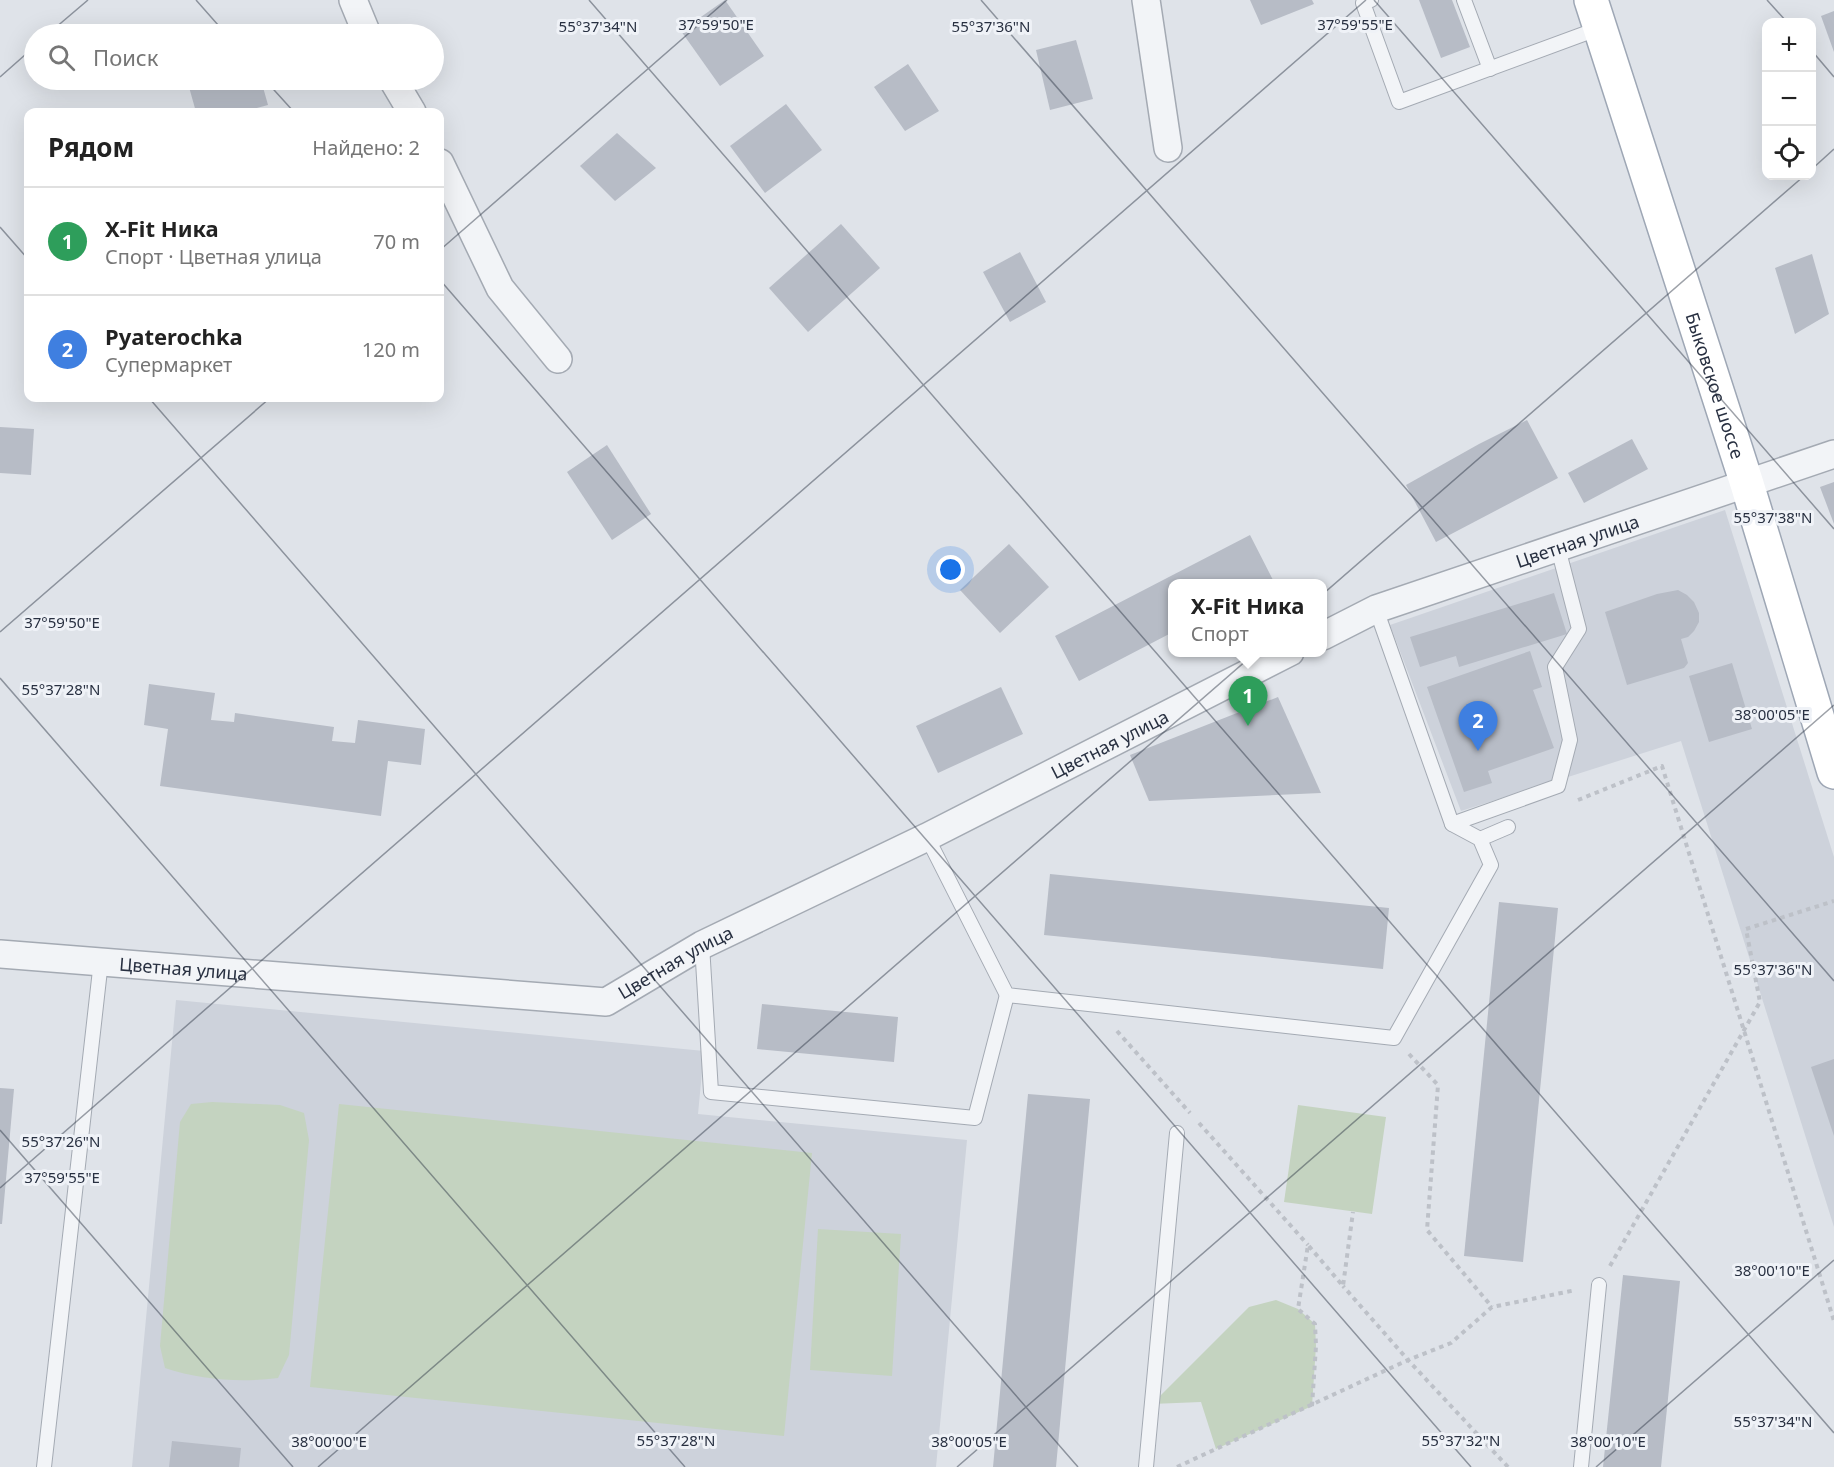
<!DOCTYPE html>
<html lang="ru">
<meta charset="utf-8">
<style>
body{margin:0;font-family:"Noto Sans",sans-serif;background:#f2f2f2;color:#222}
.controls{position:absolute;right:18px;top:18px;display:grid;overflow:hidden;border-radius:12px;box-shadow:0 6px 24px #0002}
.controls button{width:54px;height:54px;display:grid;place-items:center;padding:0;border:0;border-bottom:2px solid #e0e0e0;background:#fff;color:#222;font:30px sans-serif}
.you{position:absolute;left:951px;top:570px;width:21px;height:21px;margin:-15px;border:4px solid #fff;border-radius:50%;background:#1a73e8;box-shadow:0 0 0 9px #1a73e833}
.badge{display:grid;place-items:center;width:39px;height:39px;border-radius:50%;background:#d24050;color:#fff;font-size:20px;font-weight:700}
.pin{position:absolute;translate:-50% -50px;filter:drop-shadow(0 2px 3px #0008)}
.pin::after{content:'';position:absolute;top:32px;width:21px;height:18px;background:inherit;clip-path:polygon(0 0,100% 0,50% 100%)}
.popup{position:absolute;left:1168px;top:579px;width:159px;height:78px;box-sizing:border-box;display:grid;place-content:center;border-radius:12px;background:#fff;filter:drop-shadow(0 2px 4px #0005);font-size:20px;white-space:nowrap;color:#767676}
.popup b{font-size:22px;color:#222}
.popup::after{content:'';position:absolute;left:50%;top:100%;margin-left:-12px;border:12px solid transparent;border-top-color:#fff}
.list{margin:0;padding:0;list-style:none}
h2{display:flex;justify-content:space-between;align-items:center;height:78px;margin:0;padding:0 24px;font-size:26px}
h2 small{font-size:20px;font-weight:400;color:#767676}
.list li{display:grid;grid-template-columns:39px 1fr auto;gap:18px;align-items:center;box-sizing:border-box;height:108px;padding:0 24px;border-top:2px solid #e0e0e0}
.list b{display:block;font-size:22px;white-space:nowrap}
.list p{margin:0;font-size:20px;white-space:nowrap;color:#767676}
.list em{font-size:20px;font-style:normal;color:#767676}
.icon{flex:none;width:33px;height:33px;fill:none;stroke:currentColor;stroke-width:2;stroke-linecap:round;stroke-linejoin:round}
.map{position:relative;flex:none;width:1834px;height:1467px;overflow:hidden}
.search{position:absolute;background:#fff;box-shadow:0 6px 24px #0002;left:24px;top:24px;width:420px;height:66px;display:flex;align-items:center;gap:15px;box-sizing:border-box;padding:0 21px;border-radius:33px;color:#767676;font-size:22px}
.panel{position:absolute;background:#fff;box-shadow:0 6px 24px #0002;left:24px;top:108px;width:420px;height:294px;border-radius:12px}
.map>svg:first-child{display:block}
</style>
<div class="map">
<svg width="1834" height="1467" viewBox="0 0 1834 1467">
<rect width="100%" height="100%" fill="#dfe3e9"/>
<g fill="#cdd2db">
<polygon points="1725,510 1834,857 1834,1227 1681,741 1461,811 1390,625"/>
<polygon points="176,1000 704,1051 698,1114 967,1140 936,1467 132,1467"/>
</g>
<g fill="#c4d3c0">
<path d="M212 1102 280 1105 304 1113 309 1140 289 1355 278 1378C241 1383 201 1380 165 1368L160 1346 180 1122 191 1104Z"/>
<polygon points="339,1104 812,1153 784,1436 310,1387"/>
<polygon points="1298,1105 1386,1117 1372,1214 1284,1202"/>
<polygon points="818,1229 901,1234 892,1376 810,1370"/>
<polygon points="1276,1300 1298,1309 1315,1324 1316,1346 1312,1406 1216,1449 1201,1402 1152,1404 1249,1307"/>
</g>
<g fill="#b7bcc6">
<polygon points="725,0 764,56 720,86 681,31"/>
<polygon points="1250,0 1312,0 1314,4 1261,25"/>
<polygon points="1419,0 1452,0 1470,47 1441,58"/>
<polygon points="1834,11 1834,52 1821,16"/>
<polygon points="1076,40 1093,99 1050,110 1036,50"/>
<polygon points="908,64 939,111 905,131 874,87"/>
<polygon points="187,80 261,80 268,105 241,112 196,112"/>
<polygon points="786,104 822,150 765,193 730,146"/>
<polygon points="617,133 656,168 615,201 580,166"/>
<polygon points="841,224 880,268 808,332 769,288"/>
<polygon points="1020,252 1046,302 1010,322 983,272"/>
<polygon points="1812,254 1829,314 1795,334 1775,268"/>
<polygon points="1527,420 1558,478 1436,542 1406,485 1479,444"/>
<polygon points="0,427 34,429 31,475 0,473"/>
<polygon points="1632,439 1648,469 1584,503 1568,473"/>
<polygon points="607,445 651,514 612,540 567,472"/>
<polygon points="1834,482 1834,524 1820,487"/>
<polygon points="1250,535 1273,580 1268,584 1173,584 1173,632 1079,681 1055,636"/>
<polygon points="1009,544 1049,587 1000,633 960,590"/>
<polygon points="1678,590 1687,595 1694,602 1699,613 1699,622 1694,631 1688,637 1681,639 1688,663 1684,668 1627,685 1605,612 1657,594"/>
<polygon points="1554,593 1567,634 1459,667 1456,656 1420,667 1410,637"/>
<polygon points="1530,651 1542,687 1533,690 1554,748 1488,771 1492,783 1464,792 1427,687"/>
<polygon points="1732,663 1752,729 1709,742 1689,676"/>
<polygon points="149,684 215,693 211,720 234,722 235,713 334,727 332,741 355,743 358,720 425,729 421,765 388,761 381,816 160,786 168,729 144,725"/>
<polygon points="1001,687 1023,734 938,773 916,726"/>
<polygon points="1278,697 1321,793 1149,801 1130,755"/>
<polygon points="1050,874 1389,908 1383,969 1044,935"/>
<polygon points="1499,902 1558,908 1523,1262 1464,1256"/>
<polygon points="762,1004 898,1017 894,1062 757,1049"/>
<polygon points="1834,1059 1834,1136 1811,1067"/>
<polygon points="0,1088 14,1089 2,1224 0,1224"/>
<polygon points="1028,1094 1090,1099 1056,1467 993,1467"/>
<polygon points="1623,1275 1680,1281 1661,1467 1603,1467"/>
<polygon points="172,1441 241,1448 239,1467 169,1467"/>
</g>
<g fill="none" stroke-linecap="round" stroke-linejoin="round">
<g stroke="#a4aab3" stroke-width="16">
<g id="lane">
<polyline points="1371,0 1363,3 1399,102 1600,28"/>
<polyline points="1464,0 1490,69"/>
<polyline points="1452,824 1558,786 1570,740 1555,667 1579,629 1558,548"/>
<polyline points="927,837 1007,995 1394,1038 1491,865 1480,839 1452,824 1376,609"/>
<polyline points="1480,839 1508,827"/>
<polyline points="702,945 711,1092 975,1118 1007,995"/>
<polyline points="44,1467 101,961"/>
<polyline points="1146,1467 1177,1133"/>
<polyline points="1581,1467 1599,1285"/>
</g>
</g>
<g stroke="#a4aab3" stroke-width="30">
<g id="street">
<polyline points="353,0 367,34"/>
<polyline points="1146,0 1168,148"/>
<polyline points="393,80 412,112"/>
<polyline points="440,163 500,288 558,359"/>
<path id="s1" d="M1323 636 1376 609 1834 454"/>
<path id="s2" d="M0 954 606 1002 702 945 927 837 1290 652"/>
</g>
</g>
<g stroke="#9ea7b5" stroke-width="36">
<g id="primary">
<path id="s3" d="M1591 0 1747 484 1834 772"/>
</g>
</g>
<g stroke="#bdc1c8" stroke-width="4" stroke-dasharray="4.5 4.5" stroke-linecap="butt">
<polyline points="1578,800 1662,766 1834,1321"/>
<polyline points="1117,1031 1190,1113"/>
<polyline points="1409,1054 1438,1085 1427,1230 1492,1307"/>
<polyline points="1199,1123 1308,1245"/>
<polyline points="1610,1266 1760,1002 1746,929 1834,901"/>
<polyline points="1312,1406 1316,1346 1315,1324 1298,1309 1308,1245 1343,1286 1353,1212"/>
<polyline points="1177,1467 1408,1360 1343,1286"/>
<polyline points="1508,1467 1408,1360 1451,1343 1492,1307 1576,1290"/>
</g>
<use href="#lane" stroke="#f2f4f7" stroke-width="14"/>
<use href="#street" stroke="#f2f4f7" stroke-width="27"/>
<use href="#primary" stroke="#fff" stroke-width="33"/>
</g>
<path fill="none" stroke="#283041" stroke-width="1.5" stroke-opacity="0.45" d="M196 0 226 34M589 0 1834 1433M981 0 1834 981M1374 0 1834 529M1767 0 1787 22M48 34 88 0M1812 51 1834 77M0 77 34 47M265 80 294 112M1812 169 1834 149M0 227 28 259M440 250 727 0M440 280 1471 1467M149 398 1078 1467M0 632 270 398M0 678 685 1467M0 1130 293 1467M0 1188 1366 0M318 1467 1804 176M957 1467 1834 705M1596 1467 1834 1260"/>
<g text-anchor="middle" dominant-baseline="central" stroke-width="6" stroke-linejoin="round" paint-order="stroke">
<g font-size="18" fill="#283041" stroke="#eff2f7">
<text stroke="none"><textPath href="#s3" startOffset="405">Быковское шоссе</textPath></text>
<text stroke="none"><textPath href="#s1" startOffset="272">Цветная улица</textPath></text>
<text stroke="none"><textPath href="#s2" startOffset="1174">Цветная улица</textPath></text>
<text stroke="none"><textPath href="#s2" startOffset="688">Цветная улица</textPath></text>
<text stroke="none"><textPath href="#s2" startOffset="184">Цветная улица</textPath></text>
</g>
</g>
<g font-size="15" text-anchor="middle" fill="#283041" stroke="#eff2f7" stroke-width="6" stroke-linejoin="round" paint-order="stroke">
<text x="716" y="30">37°59'50"E</text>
<text x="1355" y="30">37°59'55"E</text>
<text x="598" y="32">55°37'34"N</text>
<text x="991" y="32">55°37'36"N</text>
<text x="1773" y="523">55°37'38"N</text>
<text x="62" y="628">37°59'50"E</text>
<text x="61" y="695">55°37'28"N</text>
<text x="1772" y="720">38°00'05"E</text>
<text x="1773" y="975">55°37'36"N</text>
<text x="61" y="1147">55°37'26"N</text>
<text x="62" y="1183">37°59'55"E</text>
<text x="1772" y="1276">38°00'10"E</text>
<text x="1773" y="1427">55°37'34"N</text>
<text x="676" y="1446">55°37'28"N</text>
<text x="1461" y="1446">55°37'32"N</text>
<text x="329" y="1447">38°00'00"E</text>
<text x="969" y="1447">38°00'05"E</text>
<text x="1608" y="1447">38°00'10"E</text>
</g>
</svg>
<div class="controls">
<button>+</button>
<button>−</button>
<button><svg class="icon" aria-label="locate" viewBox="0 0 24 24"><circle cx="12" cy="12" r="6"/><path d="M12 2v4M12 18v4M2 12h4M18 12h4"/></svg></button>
</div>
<div class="you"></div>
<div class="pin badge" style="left:1248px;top:726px;background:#2e9e5b">1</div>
<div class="popup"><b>X-Fit Ника</b>Спорт</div>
<div class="pin badge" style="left:1478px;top:751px;background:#3f7fe0">2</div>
<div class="search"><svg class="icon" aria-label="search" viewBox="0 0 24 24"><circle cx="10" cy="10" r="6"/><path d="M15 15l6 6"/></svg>Поиск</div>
<section class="panel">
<h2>Рядом<small>Найдено: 2</small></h2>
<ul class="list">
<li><span class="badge" style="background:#2e9e5b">1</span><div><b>X-Fit Ника</b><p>Спорт · Цветная улица</p></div><em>70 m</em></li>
<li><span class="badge" style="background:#3f7fe0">2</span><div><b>Pyaterochka</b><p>Супермаркет</p></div><em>120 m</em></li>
</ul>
</section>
</div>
